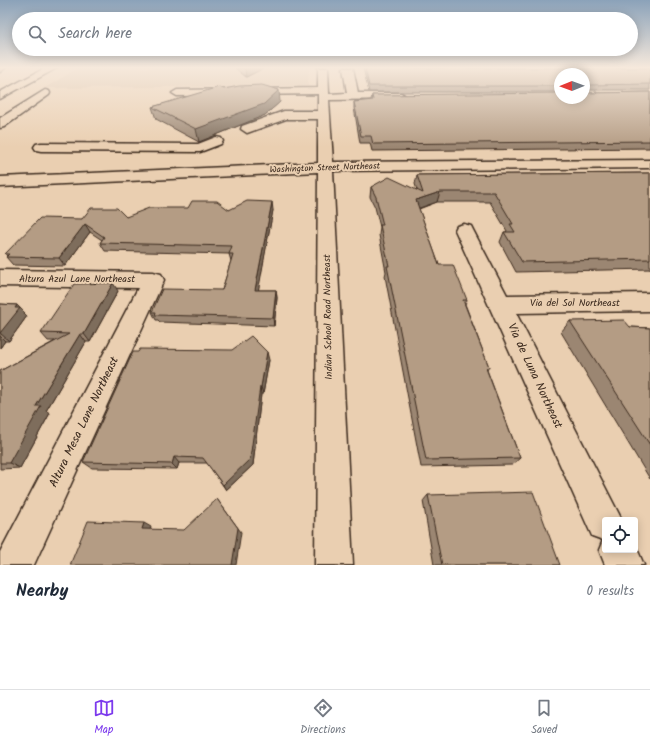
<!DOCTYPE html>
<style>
body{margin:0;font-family:Kalam,sans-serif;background:#f2f2f3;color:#1f2937}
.controls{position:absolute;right:12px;bottom:12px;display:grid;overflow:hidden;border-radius:4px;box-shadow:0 2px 10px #0003}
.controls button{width:36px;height:36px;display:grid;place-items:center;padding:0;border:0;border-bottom:1px solid #e0e1e3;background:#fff;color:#1f2937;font:20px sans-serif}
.compass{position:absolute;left:554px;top:68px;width:36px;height:36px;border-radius:50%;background:#fff;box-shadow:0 2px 10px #0003;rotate:269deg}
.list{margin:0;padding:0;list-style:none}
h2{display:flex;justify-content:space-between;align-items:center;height:52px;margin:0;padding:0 16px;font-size:17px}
h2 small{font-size:13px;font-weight:400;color:#747a83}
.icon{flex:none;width:22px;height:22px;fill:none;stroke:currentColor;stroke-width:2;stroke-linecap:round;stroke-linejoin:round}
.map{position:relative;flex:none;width:650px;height:565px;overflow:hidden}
.search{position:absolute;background:#fff;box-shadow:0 2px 10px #0003;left:12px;right:12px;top:12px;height:44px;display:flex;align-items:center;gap:10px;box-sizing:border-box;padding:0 14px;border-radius:22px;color:#747a83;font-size:15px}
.sheet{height:124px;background:#fff}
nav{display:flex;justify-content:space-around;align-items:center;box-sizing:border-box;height:56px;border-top:1px solid #e0e1e3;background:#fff;font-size:11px;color:#747a83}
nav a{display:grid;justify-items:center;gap:2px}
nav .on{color:#7c3aed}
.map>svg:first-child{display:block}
</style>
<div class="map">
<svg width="650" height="565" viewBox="0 0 650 565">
<rect width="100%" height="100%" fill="#eacfb1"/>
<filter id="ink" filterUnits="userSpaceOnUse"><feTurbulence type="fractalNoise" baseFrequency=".025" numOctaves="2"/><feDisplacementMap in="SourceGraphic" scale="8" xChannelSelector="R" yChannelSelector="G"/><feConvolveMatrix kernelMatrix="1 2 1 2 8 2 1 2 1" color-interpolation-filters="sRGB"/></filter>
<g filter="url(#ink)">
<polygon fill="#dac0a4" points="78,68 309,68 308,86 45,88"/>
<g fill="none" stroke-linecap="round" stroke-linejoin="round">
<g stroke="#3b2a1e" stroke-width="3">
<g id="minor">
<polygon points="318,68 328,68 329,94 347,93 343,68 353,68 358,93 401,93 406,96 401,99 329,100 333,162 650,160 650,168 333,171 353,565 315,565 318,172 0,187 0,177 318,163 318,119 286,119 247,133 241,129 242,126 284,111 318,111 318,94 177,96 172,93 177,90 318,88"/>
<polygon points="45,90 49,91 50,93 49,95 4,127 0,128 0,118"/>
<polygon points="216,137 221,138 223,141 221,144 200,152 41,151 36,150 34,147 36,144 41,143 198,144"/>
<polygon points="464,224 471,226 473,230 507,295 650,293 650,311 516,313 622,520 605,520 605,550 635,550 635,544 644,565 605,565 599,550 603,540 592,536 455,230 457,226"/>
<polygon points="0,270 153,272 161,274 164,280 34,565 0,565 0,552 138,288 0,286"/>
</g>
</g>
<g stroke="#3b2a1e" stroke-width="3">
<g id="highway">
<polygon points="0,68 5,68 0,72"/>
<polygon points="45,68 57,68 0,99 0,92"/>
</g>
</g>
<use href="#minor" fill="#eacfb1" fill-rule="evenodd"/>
<use href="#highway" fill="#eacfb1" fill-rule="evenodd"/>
</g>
<g fill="#9b8672" stroke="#3b2a1e">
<polygon points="235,68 264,68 246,77"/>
<polygon points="363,68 650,68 650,90 585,90 584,92 586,93 650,92 650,148 372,151 370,143 360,143 354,108 354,102 371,100 372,95 584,98 560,74 560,92 369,92"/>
<polygon points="224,89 280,102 265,115 199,142 156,119 152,107"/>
<polygon points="650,173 650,269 516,272 500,242 504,232 506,232 507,231 490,202 437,202 419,209 439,265 467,300 465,304 489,367 487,370 520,458 512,465 421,467 385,276 386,272 379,235 380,227 375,207 370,197 371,187 417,190 415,184 417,175"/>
<polygon points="229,210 273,210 258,290 276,290 277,298 274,326 160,322 158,320 156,320 152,312 222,290 231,261 229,254 105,251 100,243 102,240 90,232 65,266 13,265 6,257 7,256 5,254 82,219 126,217"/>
<polygon points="118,291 90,342 86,342 46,411 50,413 20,468 0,469 0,371 55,341 48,341 41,333"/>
<polygon points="0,304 17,305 25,313 24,313 27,316 9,341 5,341 0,348"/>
<polygon points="570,321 630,327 650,328 650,479 561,332"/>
<polygon points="269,360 263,394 261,394 253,465 226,490 207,463 179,463 177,469 92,468 83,462"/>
<polygon points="428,495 560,565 434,565 423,501"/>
</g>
<g fill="#7e6d5c" stroke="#3b2a1e">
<polygon points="246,68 264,68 246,77 245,69"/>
<polygon points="279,90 280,102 265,115 199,142 196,129"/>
<polygon points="440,192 437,202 414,210 416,200"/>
<polygon points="272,202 273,210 257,298 255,290"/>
<polygon points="85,224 90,232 65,266 59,258"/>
<polygon points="113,283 118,291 90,342 84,334"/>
<polygon points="276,290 277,298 274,326 273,318"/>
<polygon points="17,305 25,313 24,313 27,316 9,341 0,333"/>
<polygon points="80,334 86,342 46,411 50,413 20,468 9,463 36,406"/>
<polygon points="0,336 5,341 0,348"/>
<polygon points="267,352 269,360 263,394 261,387"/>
<polygon points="260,387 261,394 253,465 226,490 223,485"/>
<polygon points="174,457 179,463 177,469 172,464"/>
<polygon points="217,499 241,532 236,565 232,565"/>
<polygon points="144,523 151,527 149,533 142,529"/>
</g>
<g fill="#b49c84" stroke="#3b2a1e">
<polygon points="365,68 650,68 650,84 587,85 584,92 586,93 650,92 650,141 373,144 371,136 361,136 354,102 373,100 372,95 560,93 560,98 584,98 584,74 560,74 560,86 369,86"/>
<polygon points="262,85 279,90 264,104 196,129 152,107 219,87 224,89 239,86"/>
<polygon points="650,173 650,259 522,262 504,232 515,232 510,224 513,224 494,192 440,192 416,200 439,265 453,265 467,300 463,300 489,367 486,368 520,458 426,460 387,266 389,266 380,225 383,225 376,197 371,187 389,177 423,193 417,175"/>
<polygon points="192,201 217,201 229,210 247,201 272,202 255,290 276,290 273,318 155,315 156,312 152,312 162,289 222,290 233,254 229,254 232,246 100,243 104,237 85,224 59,258 6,257 9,254 5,254 40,218 82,219 91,208 117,208 126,217 149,208 188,208"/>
<polygon points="113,283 84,334 80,334 36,406 41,406 9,463 0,463 0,371 69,334 41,333 74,284"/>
<polygon points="0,304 17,305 15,308 20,308 0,333"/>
<polygon points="624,320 630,327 650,328 650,445 570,321"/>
<polygon points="251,336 267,352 261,387 260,387 250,459 223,485 203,458 174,457 172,464 83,462 133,352 138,352 140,349 232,350"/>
<polygon points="533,492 560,565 442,565 428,495"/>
<polygon points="217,499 238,528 232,565 70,565 88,521 144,523 142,529 184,530"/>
</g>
</g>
<linearGradient id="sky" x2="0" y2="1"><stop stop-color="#8ba2b9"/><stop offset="0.46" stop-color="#f6e9dc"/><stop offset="1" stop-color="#f6e9dc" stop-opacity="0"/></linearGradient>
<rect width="650" height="147" fill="url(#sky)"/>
<g text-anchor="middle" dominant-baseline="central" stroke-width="4" stroke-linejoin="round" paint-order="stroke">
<g font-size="9" fill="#3b2a1e" stroke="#eacfb1">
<text transform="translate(325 168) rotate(-2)">Washington Street Northeast</text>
</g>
<g font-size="10" fill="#3b2a1e" stroke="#eacfb1">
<text x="77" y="279">Altura Azul Lane Northeast</text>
<text x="575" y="303">Via del Sol Northeast</text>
<text transform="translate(328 317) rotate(-91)">Indian School Road Northeast</text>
</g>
<g font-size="12" fill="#3b2a1e" stroke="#eacfb1">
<text transform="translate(535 376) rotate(65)">Via de Luna Northeast</text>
<text transform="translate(84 422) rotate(-64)">Altura Mesa Lane Northeast</text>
</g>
</g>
</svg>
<div class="controls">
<button><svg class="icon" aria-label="locate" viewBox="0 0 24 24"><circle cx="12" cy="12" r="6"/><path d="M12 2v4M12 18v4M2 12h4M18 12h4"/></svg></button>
</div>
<svg class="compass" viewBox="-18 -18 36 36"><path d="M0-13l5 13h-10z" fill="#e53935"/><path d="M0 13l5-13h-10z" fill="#747a83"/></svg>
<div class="search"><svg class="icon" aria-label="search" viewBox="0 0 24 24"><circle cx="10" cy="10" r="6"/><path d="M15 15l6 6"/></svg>Search here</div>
</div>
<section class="sheet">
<h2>Nearby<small>0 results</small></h2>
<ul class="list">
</ul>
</section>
<nav>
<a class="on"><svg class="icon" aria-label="map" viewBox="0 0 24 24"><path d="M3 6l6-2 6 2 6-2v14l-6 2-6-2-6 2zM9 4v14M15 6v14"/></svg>Map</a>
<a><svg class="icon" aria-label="directions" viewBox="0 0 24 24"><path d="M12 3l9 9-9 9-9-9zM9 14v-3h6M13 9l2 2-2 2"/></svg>Directions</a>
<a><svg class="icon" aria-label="saved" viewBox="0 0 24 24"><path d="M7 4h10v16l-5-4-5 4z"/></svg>Saved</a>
</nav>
